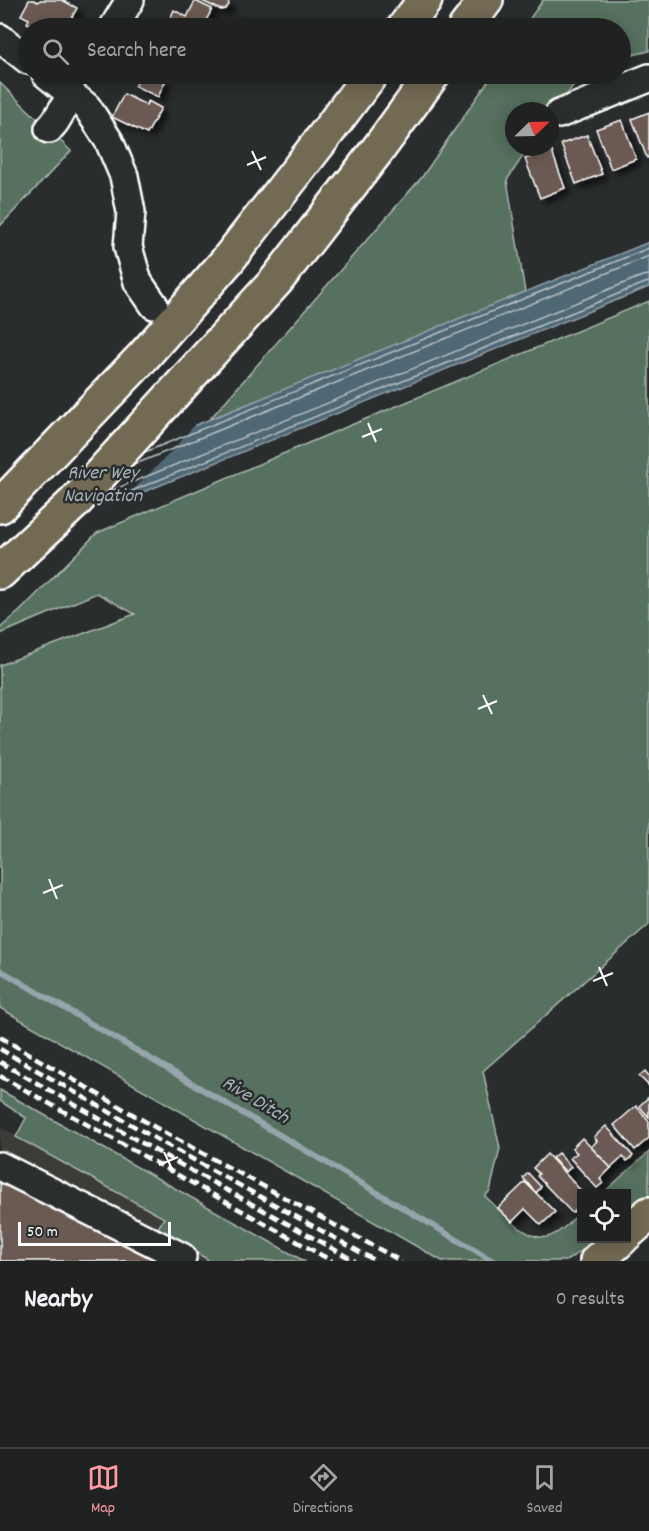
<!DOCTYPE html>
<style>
body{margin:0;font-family:Dekko,sans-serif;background:#2d2f2f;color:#f1f3f6}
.controls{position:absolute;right:18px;bottom:18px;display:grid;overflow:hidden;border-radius:0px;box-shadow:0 3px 15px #0003}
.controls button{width:54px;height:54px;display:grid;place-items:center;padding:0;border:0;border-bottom:2px solid #3d3f40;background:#202222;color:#f1f3f6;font:30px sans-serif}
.compass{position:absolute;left:505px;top:102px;width:54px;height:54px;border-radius:50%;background:#202222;box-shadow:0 3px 15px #0003;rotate:67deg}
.scale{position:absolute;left:18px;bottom:15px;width:153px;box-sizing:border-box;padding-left:6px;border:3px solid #fff;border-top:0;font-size:16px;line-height:21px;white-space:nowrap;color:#fff;-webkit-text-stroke:4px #2a2d2e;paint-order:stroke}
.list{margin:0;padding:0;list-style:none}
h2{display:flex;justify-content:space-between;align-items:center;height:78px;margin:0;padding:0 24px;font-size:26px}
h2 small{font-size:20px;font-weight:400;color:#a2a4a5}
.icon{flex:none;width:33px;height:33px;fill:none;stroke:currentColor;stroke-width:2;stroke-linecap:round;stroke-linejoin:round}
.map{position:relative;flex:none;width:649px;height:1261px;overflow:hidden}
.search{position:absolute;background:#202222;box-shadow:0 3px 15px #0003;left:18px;right:18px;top:18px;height:66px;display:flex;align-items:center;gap:15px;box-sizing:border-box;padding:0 21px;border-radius:33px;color:#a2a4a5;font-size:22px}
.sheet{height:186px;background:#202222}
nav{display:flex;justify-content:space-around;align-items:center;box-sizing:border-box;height:84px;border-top:2px solid #3d3f40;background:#202222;font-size:16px;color:#a2a4a5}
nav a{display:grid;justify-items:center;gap:3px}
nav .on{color:#ff9aa2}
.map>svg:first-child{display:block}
</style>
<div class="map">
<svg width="649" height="1261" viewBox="0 0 649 1261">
<defs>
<filter id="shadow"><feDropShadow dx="5.5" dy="5.5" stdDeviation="3" flood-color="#0009"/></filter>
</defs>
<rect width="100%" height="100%" fill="#2a2d2e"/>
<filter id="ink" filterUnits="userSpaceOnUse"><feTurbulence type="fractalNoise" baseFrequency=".0167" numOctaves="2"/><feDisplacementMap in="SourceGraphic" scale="12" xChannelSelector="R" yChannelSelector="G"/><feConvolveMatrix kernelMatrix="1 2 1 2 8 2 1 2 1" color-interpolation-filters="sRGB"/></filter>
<g filter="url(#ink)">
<polygon fill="#3d3a39" points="0,1127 165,1219 157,1230 207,1259 207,1261 0,1261"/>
<g fill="#56715f" stroke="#aab8af" stroke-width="1.5">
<polygon points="543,0 649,0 649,51 621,58 620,28 523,28"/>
<polygon points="493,74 582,74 550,117 550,111 514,111 514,147 529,147 507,180 525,292 209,420 422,177"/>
<polygon points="0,83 71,151 0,226"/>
<path d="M649 301V924L483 1071 500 1148 490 1191 485 1196C499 1209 525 1241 547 1237 560 1234 572 1220 581 1211L582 1238 601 1239 566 1261H442L0 1008V665L135 614 97 593 0 634V628L20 611 97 533 332 433Z"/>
<polygon points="0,1090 304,1261 207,1261 207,1259 157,1230 164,1218 16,1137 26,1118 0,1101"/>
<polygon points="649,1152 649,1195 627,1216 626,1194 602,1194"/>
</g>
<polygon fill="#506875" stroke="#96a4ac" stroke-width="1.5" points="649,242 649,287 114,504 0,504"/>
<polygon fill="#2a2d2e" points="198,421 169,454 117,506 0,553 0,501"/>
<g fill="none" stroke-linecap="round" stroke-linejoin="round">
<g stroke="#b9c3c8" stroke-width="1.5">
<polyline points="145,452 649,248"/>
<polyline points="133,465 649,256"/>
<polyline points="108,492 642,276 649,275"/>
<polyline points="97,505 645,283 649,282"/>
</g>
<polyline stroke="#96a4ac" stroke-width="6" points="0,970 493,1261"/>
</g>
<g fill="#6a5a53" stroke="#fff" stroke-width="1.5" filter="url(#shadow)">
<polygon points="29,0 34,0 38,2 40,0 62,0 77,8 66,28 38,28 27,23 29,19 21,15"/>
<polygon points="200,0 228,0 229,5 225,9 221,10"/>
<polygon points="195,1 212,9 202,28 173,28 167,25 174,10 187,17"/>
<polygon points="142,74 153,74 166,80 158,97 135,86"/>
<polygon points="124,94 146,105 148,101 161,108 147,134 112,117"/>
<polygon points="649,112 649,157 647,158 632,119"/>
<polygon points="622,120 636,159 611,169 596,129"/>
<polygon points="587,135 602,174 576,184 561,144"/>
<polygon points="551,149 565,188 540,198 525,159"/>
<polygon points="645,1071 649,1076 649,1086 639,1076"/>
<polygon points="649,1097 649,1117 639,1106"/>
<polygon points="636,1106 649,1121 649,1138 635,1150 614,1125"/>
<polygon points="606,1126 633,1156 627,1161 623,1157 611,1168 591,1147 597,1141 594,1137"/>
<polygon points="582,1138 611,1168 600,1179 603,1183 597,1188 570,1158 577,1153 572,1148"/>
<polygon points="558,1153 571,1167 566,1172 552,1158"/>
<polygon points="547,1154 584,1194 582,1194 582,1204 572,1213 537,1176 539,1174 533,1168"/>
<polygon points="528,1173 541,1187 536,1193 523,1178"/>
<polygon points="0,1177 157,1261 0,1261"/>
<polygon points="525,1182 555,1212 541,1225 525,1209 512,1222 498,1208"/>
</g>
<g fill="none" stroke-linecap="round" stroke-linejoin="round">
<g stroke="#fff" stroke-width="32">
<g id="minor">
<polyline points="113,28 130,0"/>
<polyline points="0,38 28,60"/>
<polyline points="46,74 87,107 109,141 124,176 131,212 128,247 138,282 154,305"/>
<polyline points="559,114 649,78"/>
<polyline points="49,129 55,122 72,94"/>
<polyline points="0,1166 182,1257"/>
</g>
</g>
<g stroke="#fff" stroke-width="38">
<g id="major">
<polyline points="626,1234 649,1214"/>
<polyline points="597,1261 622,1238"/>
</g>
</g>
<g stroke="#fff" stroke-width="38">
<g id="highway">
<polyline points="404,28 425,0"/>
<polyline points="465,28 486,0"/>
<polyline points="0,506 142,358 227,261 329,130 371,74"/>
<polyline points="0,572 75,502 276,281 379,148 433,74"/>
</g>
</g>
<use href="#minor" stroke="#2a2d2e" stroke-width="27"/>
<use href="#major" stroke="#736b52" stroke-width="33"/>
<use href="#highway" stroke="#736b52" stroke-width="33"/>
<g stroke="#fff" stroke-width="4.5" stroke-dasharray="9 4.5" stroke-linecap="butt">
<polyline points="0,1037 158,1129 401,1261"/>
<polyline points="0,1049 158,1140 376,1261"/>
<polyline points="0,1062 156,1151 355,1261"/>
<polyline points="0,1076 332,1261"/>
</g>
</g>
</g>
<path fill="none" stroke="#fff" stroke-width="2" d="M252 151 261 170M247 165 266 157M368 423 376 442M362 437 382 429M483 695 492 714M478 709 497 701M49 879 57 899M43 893 63 885M599 967 607 986M593 981 613 973M164 1152 173 1171M159 1165 178 1157"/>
<g text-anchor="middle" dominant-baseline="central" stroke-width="5" stroke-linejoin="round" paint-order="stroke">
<g font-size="20" font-style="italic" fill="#a8b4ba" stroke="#2a2d2e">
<text x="103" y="474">River Wey<tspan x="103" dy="23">Navigation</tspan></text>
<text transform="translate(255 1101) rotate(31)">Rive Ditch</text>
</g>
</g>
</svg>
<div class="controls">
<button><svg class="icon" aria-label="locate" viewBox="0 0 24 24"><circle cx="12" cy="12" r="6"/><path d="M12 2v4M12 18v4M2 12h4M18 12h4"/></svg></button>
</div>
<svg class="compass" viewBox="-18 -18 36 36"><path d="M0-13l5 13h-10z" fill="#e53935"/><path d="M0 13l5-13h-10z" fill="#a2a4a5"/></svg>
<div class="scale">50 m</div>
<div class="search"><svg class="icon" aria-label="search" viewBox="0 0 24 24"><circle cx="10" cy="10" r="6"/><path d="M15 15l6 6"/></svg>Search here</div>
</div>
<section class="sheet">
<h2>Nearby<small>0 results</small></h2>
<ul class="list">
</ul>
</section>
<nav>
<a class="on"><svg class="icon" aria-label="map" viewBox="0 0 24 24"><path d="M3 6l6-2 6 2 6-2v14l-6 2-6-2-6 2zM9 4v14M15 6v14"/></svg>Map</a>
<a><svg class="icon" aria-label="directions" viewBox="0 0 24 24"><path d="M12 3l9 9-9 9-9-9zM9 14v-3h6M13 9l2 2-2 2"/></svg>Directions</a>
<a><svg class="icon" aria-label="saved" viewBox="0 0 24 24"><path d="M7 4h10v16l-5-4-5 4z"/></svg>Saved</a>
</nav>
